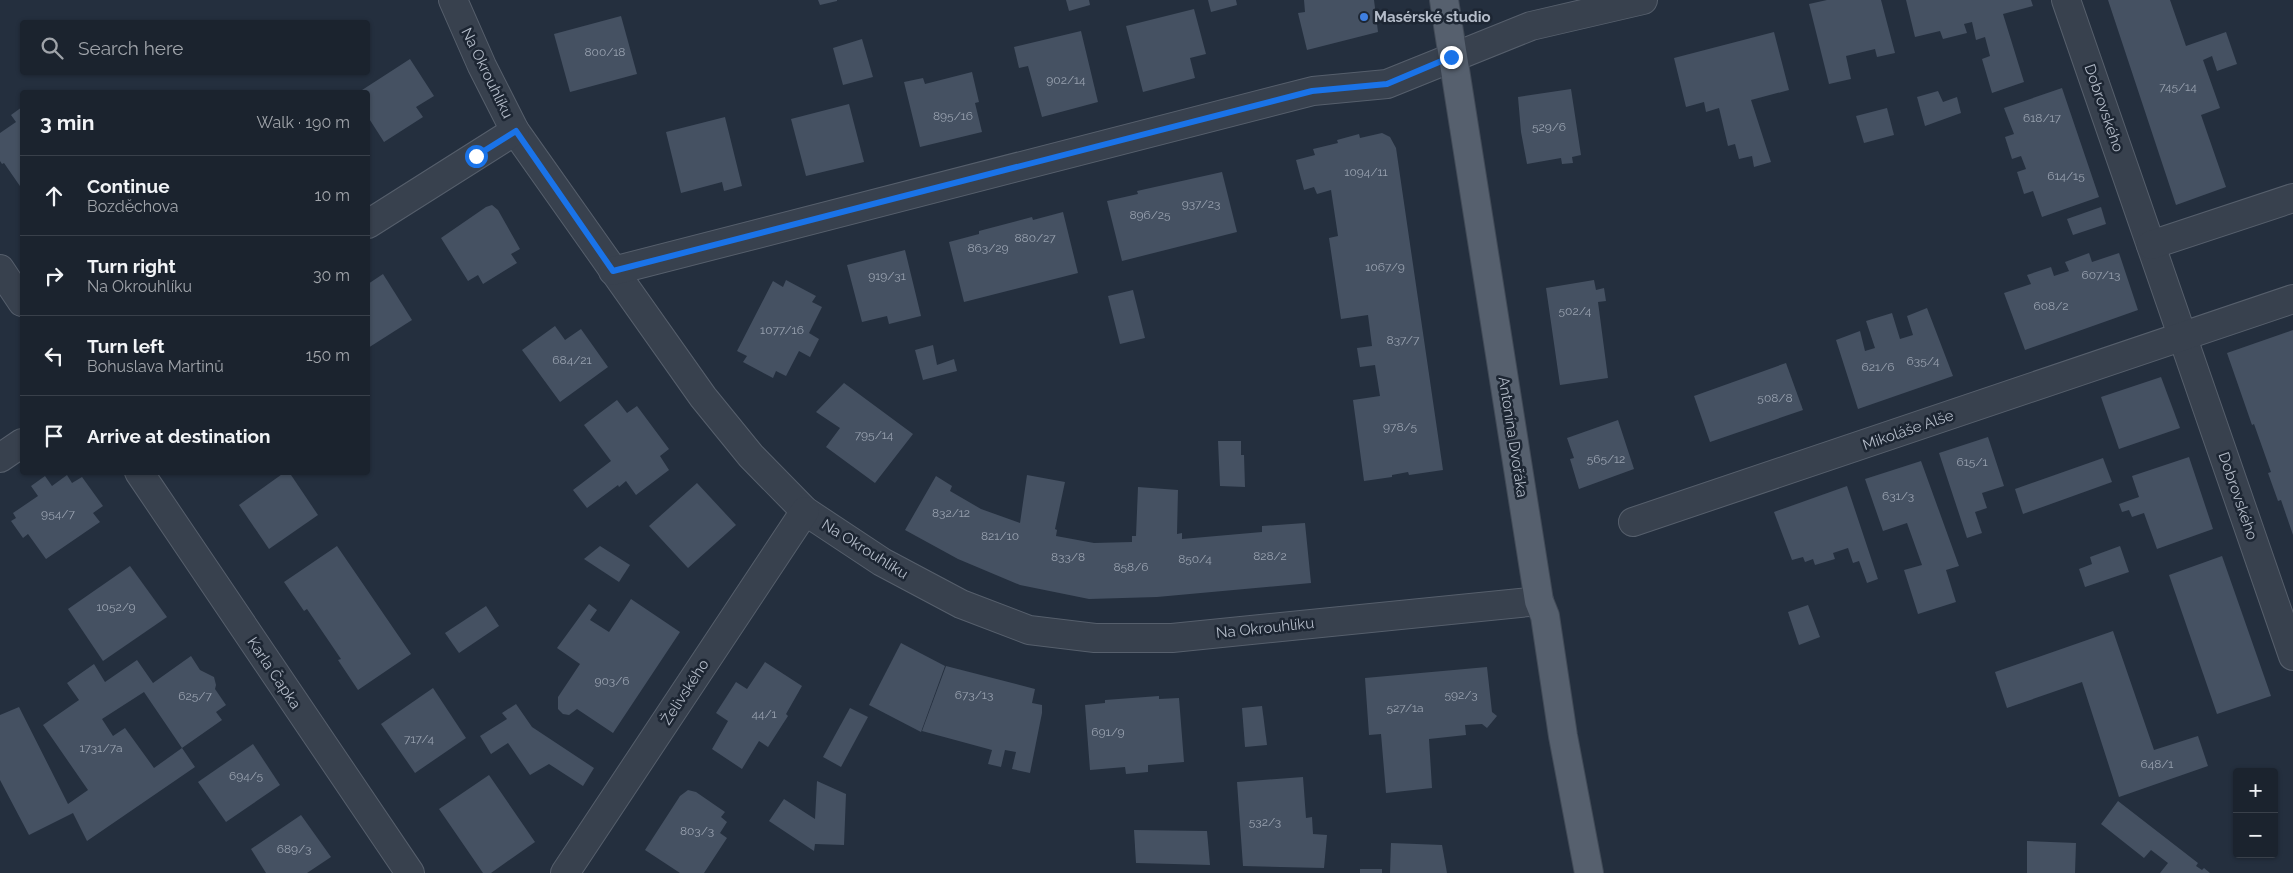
<!DOCTYPE html>
<meta charset="utf-8">
<style>
body{margin:0;font-family:Raleway,sans-serif;background:#242b36;color:#f1f3f6}
.controls{position:absolute;right:15px;bottom:15px;display:grid;overflow:hidden;border-radius:5px;box-shadow:0 1px 4px #0004}
.controls button{width:45px;height:45px;display:grid;place-items:center;padding:0;border:0;border-bottom:1px solid #39404a;background:#1b232e;color:#f1f3f6;font:25px sans-serif}
.stop{position:absolute;width:15px;height:15px;margin:-11px;border:4px solid #1a73e8;border-radius:50%;background:#fff}
.stop.end{background:#1a73e8;border-color:#fff;box-shadow:0 1px 5px #0008}
.list{margin:0;padding:0;list-style:none}
h2{display:flex;justify-content:space-between;align-items:center;height:65px;margin:0;padding:0 20px;font-size:21px}
h2 small{font-size:16px;font-weight:400;color:#a0a4aa}
.list li{display:grid;grid-template-columns:32px 1fr auto;gap:15px;align-items:center;box-sizing:border-box;height:80px;padding:0 20px;border-top:1px solid #39404a}
.list b{display:block;font-size:19px;white-space:nowrap}
.list p{margin:0;font-size:16px;white-space:nowrap;color:#a0a4aa}
.list em{font-size:16px;font-style:normal;color:#a0a4aa}
.icon{flex:none;width:28px;height:28px;fill:none;stroke:currentColor;stroke-width:2;stroke-linecap:round;stroke-linejoin:round}
.map{position:relative;flex:none;width:2293px;height:873px;overflow:hidden}
.search{position:absolute;background:#1b232e;box-shadow:0 1px 4px #0004;left:20px;top:20px;width:350px;height:55px;display:flex;align-items:center;gap:12px;box-sizing:border-box;padding:0 18px;border-radius:5px;color:#a0a4aa;font-size:19px}
.panel{position:absolute;background:#1b232e;box-shadow:0 1px 4px #0004;left:20px;top:90px;width:350px;height:385px;border-radius:5px}
.map>svg:first-child{display:block}
</style>
<div class="map">
<svg width="2293" height="873" viewBox="0 0 2293 873">
<rect width="100%" height="100%" fill="#242f3e"/>
<g fill="#455162" fill-rule="evenodd">
<polygon points="818,0 837,0 837,1 820,5"/>
<polygon points="1066,0 1089,0 1090,5 1069,11"/>
<polygon points="1208,0 1236,0 1237,5 1211,12"/>
<polygon points="1304,0 1374,0 1378,32 1307,50 1298,13 1305,12"/>
<polygon points="1827,0 1881,0 1895,53 1877,57 1875,49 1846,56 1851,79 1829,84 1809,4"/>
<polygon points="1906,0 2031,0 2033,6 2003,14 2024,82 1992,93 1982,59 1990,56 1985,37 1976,40 1972,22 1964,24 1967,33 1943,39 1940,31 1915,37"/>
<polygon points="2108,0 2170,0 2186,46 2226,32 2237,64 2217,71 2212,56 2203,60 2220,108 2201,115 2226,187 2176,205"/>
<polygon points="1194,9 1206,54 1190,58 1195,78 1143,92 1126,26"/>
<polygon points="621,16 637,74 570,92 554,34"/>
<polygon points="1081,31 1098,102 1042,117 1028,66 1019,68 1014,47"/>
<polygon points="1774,32 1789,90 1751,100 1771,162 1754,167 1752,156 1739,159 1735,144 1728,146 1719,108 1706,112 1704,102 1686,107 1674,58"/>
<polygon points="862,39 873,77 843,85 833,48"/>
<polygon points="410,59 434,96 416,107 423,117 384,142 368,117 368,92 359,92"/>
<polygon points="972,72 979,102 975,103 982,132 920,147 904,82 923,78 925,84"/>
<polygon points="2062,88 2099,197 2042,217 2033,191 2024,194 2017,172 2026,169 2021,156 2012,159 2005,137 2014,134 2004,108"/>
<polygon points="1571,89 1581,155 1572,157 1573,163 1562,164 1561,158 1527,164 1521,132 1518,97"/>
<polygon points="1938,91 1943,102 1957,97 1961,113 1925,126 1917,97"/>
<polygon points="849,104 864,162 806,176 791,119"/>
<polygon points="22,107 22,189 4,163 2,164 0,161 0,133 16,122 11,115"/>
<polygon points="1887,108 1894,135 1864,143 1856,116"/>
<polygon points="725,117 742,186 724,191 722,182 681,193 666,132"/>
<polygon points="1382,133 1390,137 1396,148 1443,470 1409,475 1408,472 1392,475 1392,477 1364,481 1353,400 1380,396 1375,365 1360,367 1357,348 1372,346 1368,315 1341,319 1329,238 1338,236 1331,190 1317,194 1314,187 1304,190 1296,160 1315,155 1313,149 1338,143 1337,140 1359,134 1360,138"/>
<polygon points="1222,172 1237,232 1122,261 1107,201 1138,194 1137,191"/>
<polygon points="492,205 498,210 520,249 511,254 517,263 483,284 478,275 468,281 441,238 486,207"/>
<polygon points="2101,207 2106,224 2073,235 2067,219"/>
<polygon points="1063,212 1078,273 964,302 949,242 979,234 979,231 1032,217 1033,220"/>
<polygon points="905,250 921,316 889,324 887,316 862,322 847,265"/>
<polygon points="2089,253 2092,262 2119,253 2138,310 2025,350 2004,293 2031,284 2027,275 2051,267 2054,276 2069,271 2065,262"/>
<polygon points="383,274 412,320 368,348 368,284"/>
<polygon points="786,280 816,296 812,302 822,307 809,333 819,339 810,357 799,351 786,376 776,371 773,378 743,362 747,356 737,351 773,281 783,287"/>
<polygon points="1594,280 1596,290 1604,288 1606,301 1598,302 1608,378 1560,385 1546,288"/>
<polygon points="1133,290 1145,338 1120,344 1108,296"/>
<polygon points="1927,308 1953,376 1858,409 1836,340 1860,331 1865,351 1875,348 1866,321 1892,313 1900,339 1913,335 1907,316"/>
<polygon points="555,326 565,340 581,329 608,367 560,402 522,350"/>
<polygon points="2293,330 2293,535 2281,500 2278,501 2268,473 2271,472 2254,424 2252,425 2227,353"/>
<polygon points="933,345 937,365 954,359 957,371 923,380 915,350"/>
<polygon points="1786,363 1803,410 1710,442 1694,396"/>
<polygon points="2161,377 2180,428 2119,449 2101,397"/>
<polygon points="844,383 913,434 875,483 826,447 840,428 816,412"/>
<polygon points="617,400 627,413 637,406 669,449 660,456 669,470 636,495 626,481 619,487 618,485 587,508 573,490 611,461 584,425"/>
<polygon points="1618,420 1634,469 1579,489 1570,459 1574,458 1567,438"/>
<polygon points="1988,437 2004,486 1982,493 1987,508 1975,512 1982,533 1967,538 1939,453"/>
<polygon points="1218,441 1241,441 1241,455 1244,455 1245,487 1220,486"/>
<polygon points="2189,457 2213,529 2157,549 2144,513 2132,517 2129,510 2122,512 2119,504 2139,497 2132,476"/>
<polygon points="2103,458 2112,482 2023,514 2015,489"/>
<polygon points="1921,461 1959,566 1946,570 1956,602 1918,614 1904,570 1922,565 1907,523 1883,531 1865,479"/>
<polygon points="285,472 289,472 318,515 269,549 239,505"/>
<polygon points="67,475 72,483 82,477 103,506 93,513 100,522 46,559 28,534 23,538 11,521 16,518 13,513 38,496 31,486 45,476 52,486"/>
<polygon points="1027,475 1065,482 1055,529 1057,530 1056,536 1094,543 1132,542 1132,536 1136,536 1138,487 1178,490 1177,534 1182,533 1182,539 1262,532 1262,526 1305,523 1311,583 1157,597 1089,599 1020,585 958,559 905,530 936,476 952,486 950,491 981,509 1020,523"/>
<polygon points="697,483 736,525 688,568 649,526"/>
<polygon points="1847,486 1878,579 1867,583 1859,561 1853,563 1848,548 1833,553 1835,559 1815,565 1813,559 1805,562 1803,557 1792,560 1774,512"/>
<polygon points="337,546 411,654 358,690 338,660 341,659 307,609 304,611 284,582"/>
<polygon points="600,546 630,565 619,582 584,559"/>
<polygon points="2120,546 2129,572 2085,587 2079,569 2092,564 2090,557"/>
<polygon points="2222,556 2271,696 2217,714 2169,575"/>
<polygon points="130,566 167,617 103,661 68,609"/>
<polygon points="631,599 680,632 613,733 577,709 569,715 563,714 558,709 558,697 580,664 557,648 589,604 597,610 590,620 609,632"/>
<polygon points="1808,605 1820,637 1799,645 1788,612"/>
<polygon points="486,606 499,626 459,653 445,633"/>
<polygon points="2113,631 2154,750 2198,736 2208,766 2119,797 2082,682 2007,708 1995,672"/>
<polygon points="901,643 945,666 921,732 869,705"/>
<path d="M191 656 200 670 214 677 216 685 215 689 226 705 216 712 222 720 182 748 195 767 87 841 73 813 29 835 0 780V715L19 707 68 804 88 790 43 725 79 700 67 683 94 664 105 682 137 660 153 683ZM144 692 182 748 154 768 125 728 113 736 102 719Z"/>
<polygon points="765,662 802,686 786,714 788,716 768,747 759,741 742,769 712,749 728,721 716,713 736,682 747,689"/>
<polygon points="946,666 1035,689 1032,703 1042,705 1042,713 1030,773 1012,769 1016,752 1005,750 1001,767 988,764 992,750 922,731"/>
<polygon points="1487,667 1492,712 1497,716 1487,728 1482,724 1465,725 1466,735 1429,739 1432,788 1386,793 1381,734 1369,735 1365,678"/>
<polygon points="433,688 466,738 415,773 381,724"/>
<polygon points="1159,696 1159,699 1179,698 1184,762 1148,765 1148,772 1126,774 1125,767 1090,770 1085,705 1105,703 1105,700"/>
<polygon points="516,704 532,727 594,768 583,786 549,764 530,775 508,743 491,754 480,736 507,719 502,713"/>
<polygon points="1262,706 1267,745 1245,747 1242,708"/>
<polygon points="850,708 868,717 841,767 823,757"/>
<polygon points="253,744 280,785 226,822 198,782"/>
<polygon points="489,775 535,842 491,873 483,873 439,809"/>
<polygon points="1303,777 1306,818 1312,817 1313,834 1327,835 1324,868 1243,866 1237,782"/>
<polygon points="817,781 846,794 844,845 815,844 814,851 769,821 784,799 815,819"/>
<polygon points="688,790 696,792 725,812 721,817 727,822 720,833 727,838 704,873 680,873 645,850 680,796"/>
<polygon points="2118,801 2198,863 2196,866 2202,870 2204,868 2210,873 2160,873 2168,863 2151,850 2144,858 2101,824"/>
<polygon points="301,815 331,857 307,873 266,873 251,849"/>
<polygon points="1134,830 1207,831 1210,865 1136,863"/>
<polygon points="2027,841 2076,843 2075,873 2027,873"/>
<polygon points="1391,843 1442,845 1447,873 1390,873"/>
<rect x="1360" y="869" width="22" height="4"/>
</g>
<g fill="none" stroke-linecap="round" stroke-linejoin="round">
<g stroke="#565f6c" stroke-width="30">
<g id="minor">
<polyline points="453,0 482,66 515,131 703,397 751,456 805,511 882,562 961,604 1029,630 1095,638 1172,638 1539,601"/>
<polyline points="2066,0 2293,656"/>
<polyline points="368,224 515,131"/>
<polyline points="2151,245 2293,198"/>
<polyline points="0,269 22,302"/>
<polyline points="613,271 1313,91 1387,84 1531,26 1643,0"/>
<polyline points="0,458 22,443"/>
<polyline points="139,472 410,873"/>
<polyline points="1633,522 2293,299"/>
<polyline points="565,873 805,511"/>
</g>
</g>
<g stroke="#414a57" stroke-width="30">
<polyline id="major" points="1444,0 1539,601 1545,616 1563,736 1589,873"/>
</g>
<use href="#minor" stroke="#38414e" stroke-width="28"/>
<use href="#major" stroke="#56606e" stroke-width="28"/>
</g>
<g fill="none" stroke-linecap="round" stroke-linejoin="round">
<polyline stroke="#1a73e8" stroke-width="6" points="476,156 516,131 613,271 1312,91 1387,84 1451,57"/>
</g>
<circle fill="#3f7fe0" stroke="#1d2633" stroke-width="2" cx="1364" cy="17" r="5"/>
<g text-anchor="middle" dominant-baseline="central" stroke-width="5" stroke-linejoin="round" paint-order="stroke">
<g font-size="12" fill="#98a1af">
<text x="605" y="52">800/18</text>
<text x="1066" y="80">902/14</text>
<text x="2178" y="87">745/14</text>
<text x="953" y="116">895/16</text>
<text x="2042" y="118">618/17</text>
<text x="1549" y="127">529/6</text>
<text x="1366" y="172">1094/11</text>
<text x="2066" y="176">614/15</text>
<text x="1201" y="204">937/23</text>
<text x="1150" y="215">896/25</text>
<text x="1035" y="238">880/27</text>
<text x="988" y="248">863/29</text>
<text x="1385" y="267">1067/9</text>
<text x="2101" y="275">607/13</text>
<text x="887" y="276">919/31</text>
<text x="2051" y="306">608/2</text>
<text x="1575" y="311">502/4</text>
<text x="782" y="330">1077/16</text>
<text x="1403" y="340">837/7</text>
<text x="572" y="360">684/21</text>
<text x="1923" y="361">635/4</text>
<text x="1878" y="367">621/6</text>
<text x="1775" y="398">508/8</text>
<text x="1400" y="427">978/5</text>
<text x="874" y="435">795/14</text>
<text x="1606" y="459">565/12</text>
<text x="1972" y="462">615/1</text>
<text x="1898" y="496">631/3</text>
<text x="951" y="513">832/12</text>
<text x="58" y="514">954/7</text>
<text x="1000" y="536">821/10</text>
<text x="1270" y="556">828/2</text>
<text x="1068" y="557">833/8</text>
<text x="1195" y="559">850/4</text>
<text x="1131" y="567">858/6</text>
<text x="116" y="607">1052/9</text>
<text x="612" y="681">903/6</text>
<text x="974" y="695">673/13</text>
<text x="1461" y="695">592/3</text>
<text x="195" y="696">625/7</text>
<text x="1405" y="708">527/1a</text>
<text x="764" y="714">44/1</text>
<text x="1108" y="732">691/9</text>
<text x="419" y="739">717/4</text>
<text x="101" y="748">1731/7a</text>
<text x="2157" y="764">648/1</text>
<text x="246" y="776">694/5</text>
<text x="1265" y="822">532/3</text>
<text x="697" y="831">803/3</text>
<text x="294" y="849">689/3</text>
</g>
<g font-size="15" font-weight="bold" fill="#b4bcc9" stroke="#1d2633" text-anchor="start">
<text x="1374" y="17">Masérské studio</text>
</g>
<g font-size="15" fill="#b4bcc9" stroke="#1d2633">
<text transform="translate(487 73) rotate(64)">Na Okrouhlíku</text>
<text transform="translate(2104 108) rotate(71)">Dobrovského</text>
<text transform="translate(1908 430) rotate(-19)">Mikoláše Alše</text>
<text transform="translate(1513 437) rotate(81)">Antonína Dvořáka</text>
<text transform="translate(2238 496) rotate(71)">Dobrovského</text>
<text transform="translate(865 549) rotate(32)">Na Okrouhlíku</text>
<text transform="translate(1265 628) rotate(-6)">Na Okrouhlíku</text>
<text transform="translate(274 673) rotate(56)">Karla Čapka</text>
<text transform="translate(685 692) rotate(-57)">Želivského</text>
</g>
</g>
</svg>
<div class="controls">
<button>+</button>
<button>−</button>
</div>
<div class="stop" style="left:476px;top:156px"></div>
<div class="stop end" style="left:1451px;top:57px"></div>
<div class="search"><svg class="icon" aria-label="search" viewBox="0 0 24 24"><circle cx="10" cy="10" r="6"/><path d="M15 15l6 6"/></svg>Search here</div>
<section class="panel">
<h2>3 min<small>Walk · 190 m</small></h2>
<ul class="list">
<li><svg class="icon" aria-label="ahead" viewBox="0 0 24 24"><path d="M12 20V5M6 11l6-6 6 6"/></svg><div><b>Continue</b><p>Bozděchova</p></div><em>10 m</em></li>
<li><svg class="icon" aria-label="right" viewBox="0 0 24 24"><path d="M7 20v-9h11M14 6l5 5-5 5"/></svg><div><b>Turn right</b><p>Na Okrouhlíku</p></div><em>30 m</em></li>
<li><svg class="icon" aria-label="left" viewBox="0 0 24 24"><path d="M17 20v-9H6M10 6l-5 5 5 5"/></svg><div><b>Turn left</b><p>Bohuslava Martinů</p></div><em>150 m</em></li>
<li><svg class="icon" aria-label="arrive" viewBox="0 0 24 24"><path d="M6 21V4h12l-3 4 3 4H6"/></svg><div><b>Arrive at destination</b></div></li>
</ul>
</section>
</div>
